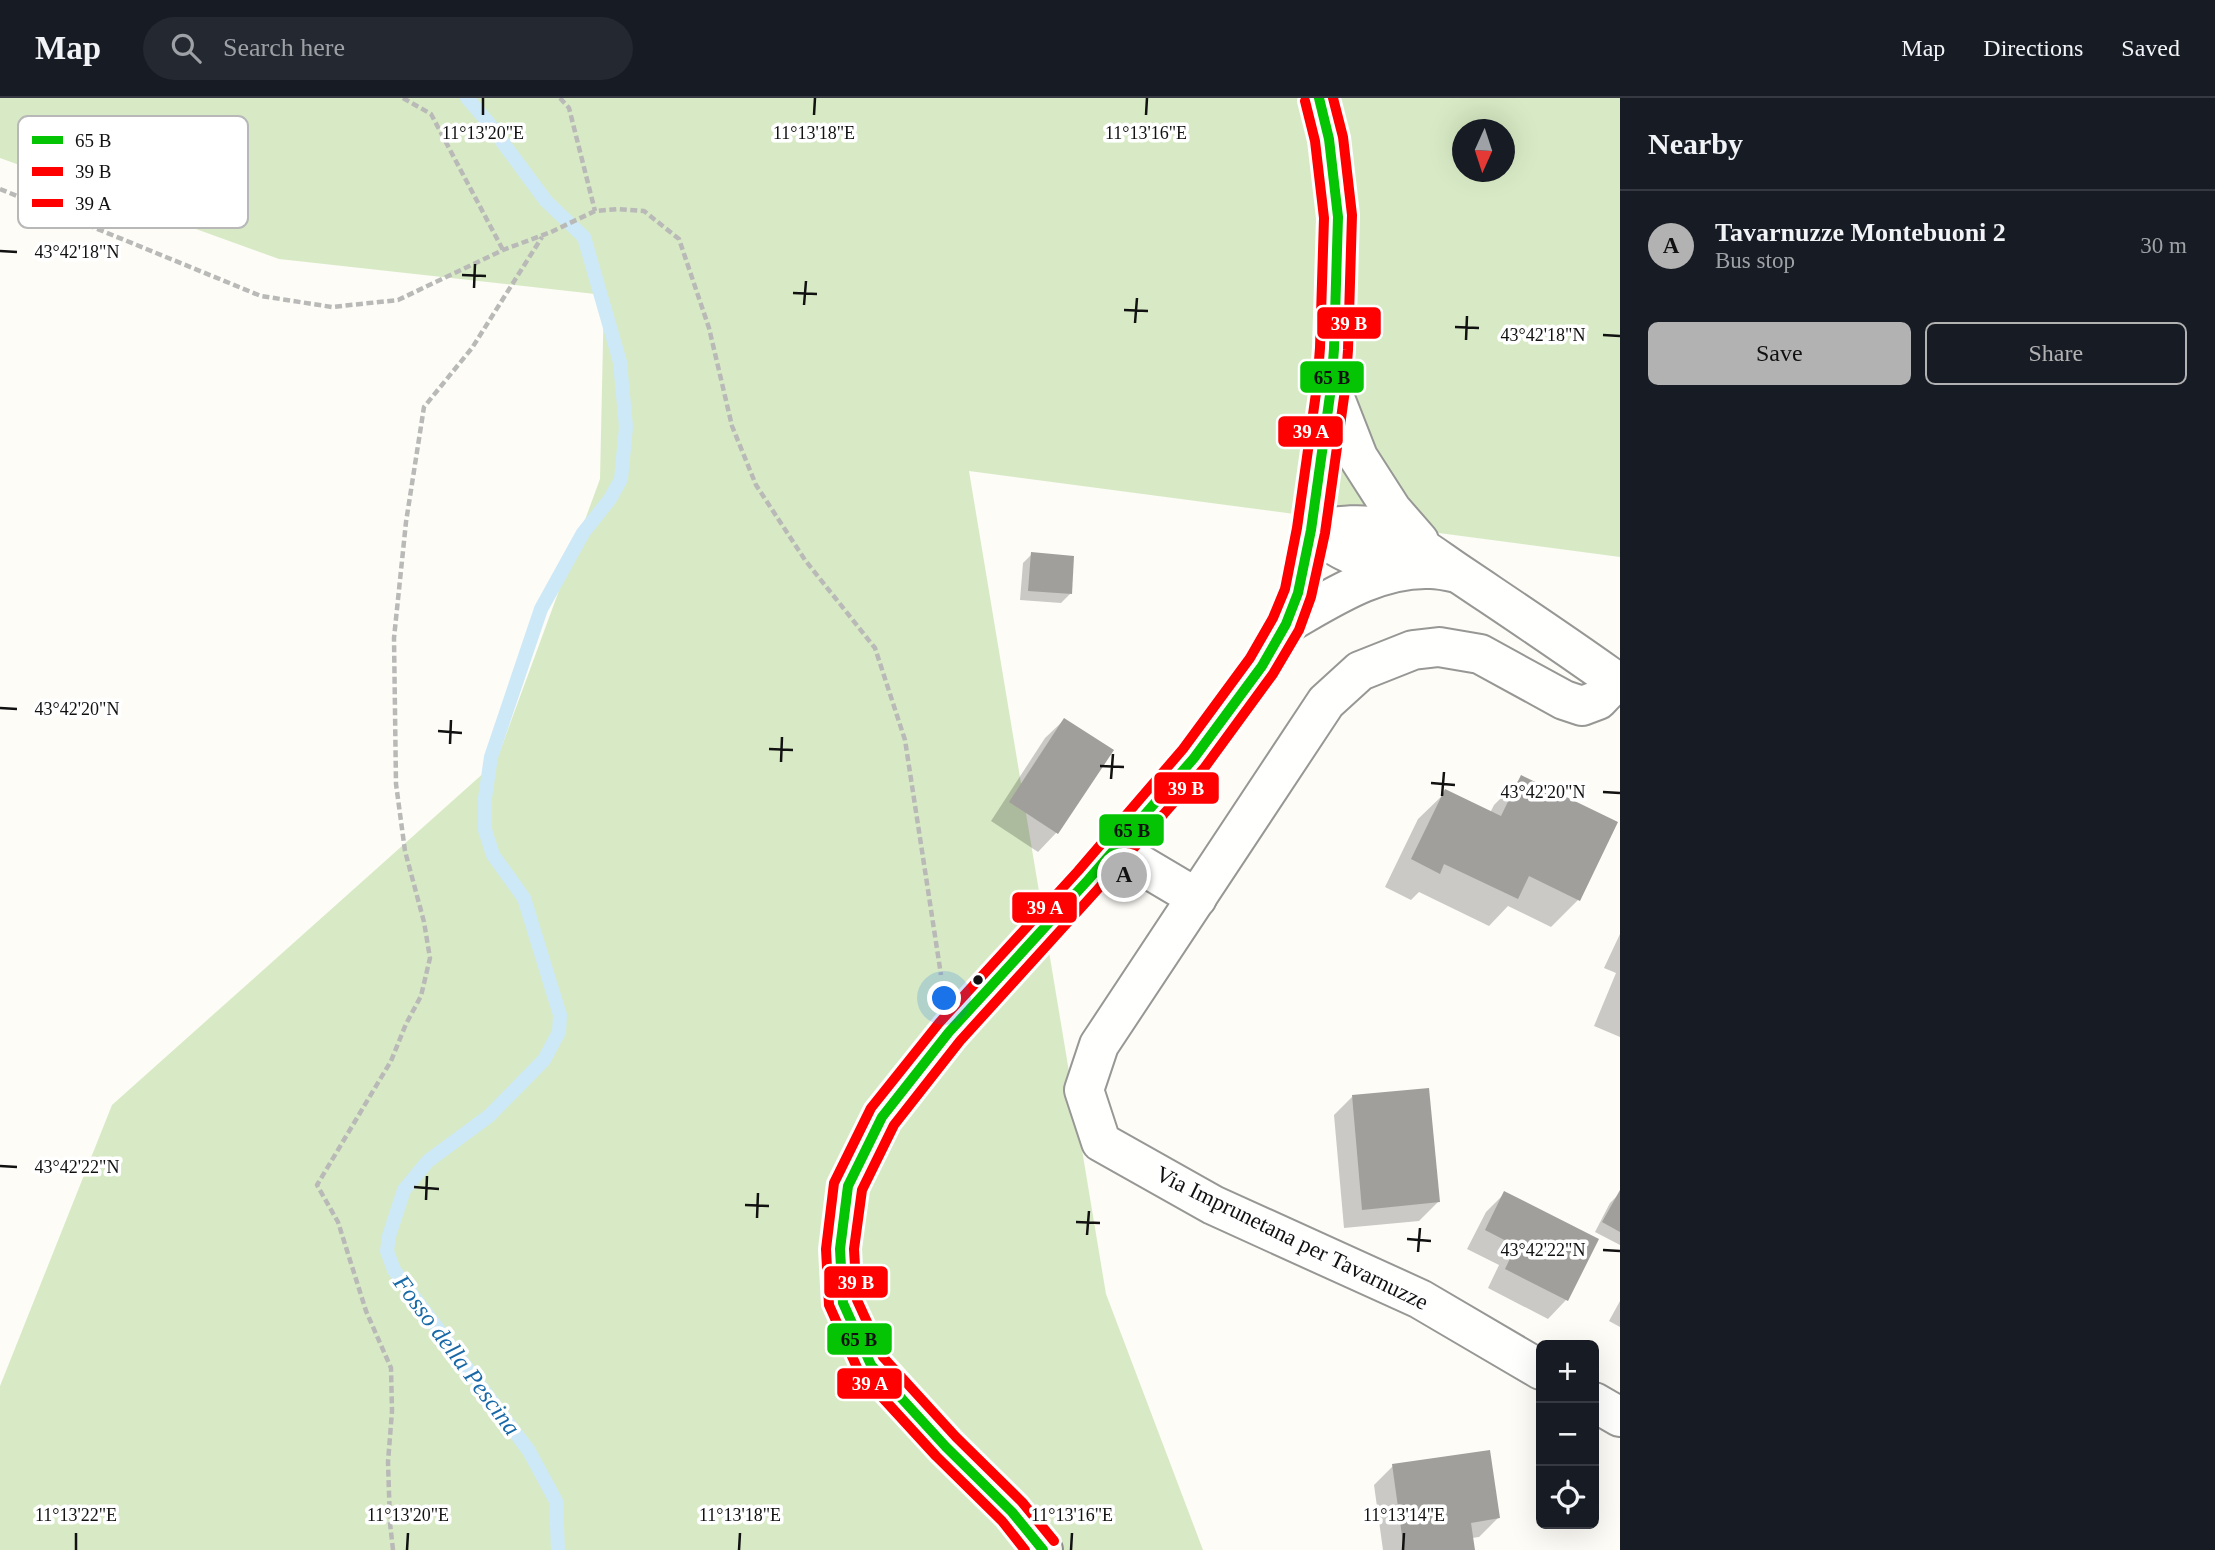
<!DOCTYPE html>
<meta charset="utf-8">
<style>
body{margin:0;font-family:"Times New Roman",serif;background:#242831;color:#f1f3f6}
.controls{position:absolute;right:21px;bottom:21px;display:grid;overflow:hidden;border-radius:10px;box-shadow:0 7px 28px #0002}
.controls button{width:63px;height:63px;display:grid;place-items:center;padding:0;border:0;border-bottom:2px solid #363941;background:#171b24;color:#f1f3f6;font:35px sans-serif}
.compass{position:absolute;left:1452px;top:21px;width:63px;height:63px;border-radius:50%;background:#171b24;box-shadow:0 7px 28px #0002;rotate:183deg}
.you{position:absolute;left:945px;top:901px;width:24px;height:24px;margin:-18px;border:5px solid #fff;border-radius:50%;background:#1a73e8;box-shadow:0 0 0 10px #1a73e833}
.badge{display:grid;place-items:center;width:46px;height:46px;border-radius:50%;background:#b2b2b3;color:#111;font-size:23px;font-weight:700}
.pin{position:absolute;translate:-50% -50%;border:4px solid #fff;box-shadow:0 2px 7px #0006}
.list{margin:0;padding:0;list-style:none}
h2{display:flex;justify-content:space-between;align-items:center;height:91px;margin:0;padding:0 28px;font-size:30px}
h2 small{font-size:23px;font-weight:400;color:#9ea1a6}
.list li{display:grid;grid-template-columns:46px 1fr auto;gap:21px;align-items:center;box-sizing:border-box;height:112px;padding:0 28px;border-top:2px solid #363941}
.list b{display:block;font-size:26px;white-space:nowrap}
.list p{margin:0;font-size:23px;white-space:nowrap;color:#9ea1a6}
.list em{font-size:23px;font-style:normal;color:#9ea1a6}
.actions{display:flex;gap:14px;padding:21px 28px}
.actions a{flex:1;padding:16px 0;border:2px solid #b2b2b3;border-radius:10px;text-align:center;font-size:24px;color:#b2b2b3}
.actions .main{background:#b2b2b3;color:#111}
.icon{flex:none;width:38px;height:38px;fill:none;stroke:currentColor;stroke-width:2;stroke-linecap:round;stroke-linejoin:round}
.map{position:relative;flex:none;width:1620px;height:1452px;overflow:hidden}
header{display:flex;align-items:center;gap:42px;box-sizing:border-box;height:98px;padding:0 35px;background:#171b24;border-bottom:2px solid #363941}
header strong{font-size:33px}
nav{display:flex;gap:38px;margin-inline-start:auto;font-size:24px}
.search{width:490px;height:63px;background:#242831;display:flex;align-items:center;gap:18px;box-sizing:border-box;padding:0 24px;border-radius:38px;color:#9ea1a6;font-size:26px}
main{display:flex}
aside{flex:1;background:#171b24}
.map>svg:first-child{display:block}
</style>
<header>
<strong>Map</strong>
<div class="search"><svg class="icon" aria-label="search" viewBox="0 0 24 24"><circle cx="10" cy="10" r="6"/><path d="M15 15l6 6"/></svg>Search here</div>
<nav><a>Map</a><a>Directions</a><a>Saved</a></nav>
</header>
<main>
<div class="map">
<svg width="1620" height="1452" viewBox="0 0 1620 1452">
<rect width="100%" height="100%" fill="#fdfcf7"/>
<path fill="#d8eac5" fill-rule="evenodd" d="M0 0H1620V459L969 373 1106 1196 1203 1452H0V1288L112 1007 496 664 600 381 604 197 279 161 0 60ZM1462 32H1504V74H1462Z"/>
<g fill="#0003">
<polygon points="1032,456 1070,496 1061,505 1020,502 1023,465"/>
<polygon points="1064,622 1111,652 1056,735 1038,754 991,723 1045,640"/>
<polygon points="1522,679 1578,802 1551,829 1508,808 1489,828 1419,794 1411,802 1385,789 1418,721 1446,694 1490,715 1494,707"/>
<polygon points="1620,836 1620,939 1594,928 1616,875 1604,870"/>
<polygon points="1352,999 1438,1104 1419,1123 1344,1130 1334,1017"/>
<polygon points="1505,1095 1597,1142 1566,1202 1548,1221 1488,1190 1499,1167 1467,1151 1486,1114"/>
<polygon points="1619,1096 1620,1097 1620,1147 1595,1134 1610,1105"/>
<polygon points="1620,1203 1620,1229 1609,1223"/>
<polygon points="1393,1368 1498,1420 1479,1439 1472,1440 1473,1452 1383,1452 1374,1387"/>
</g>
<g fill="none" stroke-linecap="round" stroke-linejoin="round">
<polyline stroke="#cde8f7" stroke-width="14" points="467,0 487,23 546,103 584,139 620,264 626,329 621,381 610,401 583,435 541,511 491,659 485,700 485,732 493,757 524,800 560,917 559,934 544,962 489,1018 428,1063 404,1092 389,1138 387,1153 394,1172 529,1353 556,1403 558,1452"/>
</g>
<g fill="#a19f9c">
<polygon points="1031,454 1074,458 1072,496 1028,493"/>
<polygon points="1064,620 1114,652 1058,736 1009,704"/>
<polygon points="1521,677 1618,724 1580,803 1529,778 1518,801 1444,766 1440,776 1411,761 1445,691 1501,718"/>
<polygon points="1429,990 1440,1104 1362,1112 1352,997"/>
<polygon points="1620,1092 1620,1134 1602,1124"/>
<polygon points="1504,1093 1599,1141 1568,1203 1505,1171 1516,1148 1485,1132"/>
<polygon points="1490,1352 1500,1420 1471,1425 1475,1452 1404,1452 1392,1366"/>
</g>
<g fill="none" stroke-linecap="round" stroke-linejoin="round">
<g stroke="#979795" stroke-width="42">
<g id="minor">
<polyline points="1331,290 1358,359 1392,412 1419,443"/>
<path d="M1311 432C1334 429 1358 424 1380 430 1413 440 1436 461 1464 479 1516 514 1569 549 1620 586"/>
<path d="M1311 432C1340 453 1364 464 1399 473"/>
<path d="M1286 526C1330 501 1377 469 1430 471 1439 471 1448 473 1457 475"/>
<polyline points="1116,752 1197,800"/>
<polyline points="1541,1272 1420,1201 1213,1107 1101,1044 1084,992 1099,947 1326,604 1360,573 1413,552 1439,549 1480,556 1564,602 1582,608 1598,602 1616,583"/>
<polyline points="1594,1304 1620,1319"/>
</g>
</g>
<g stroke="#8e8d8b" stroke-width="42">
<polyline id="secondary" points="1043,1452 1012,1414 946,1349 871,1267 843,1205 840,1151 848,1088 882,1019 949,934 1088,782 1194,660 1262,568 1286,526 1298,495 1311,432 1331,290 1334,251 1338,119 1329,41 1319,0"/>
</g>
<g stroke="#b9b9b8" stroke-width="4.5" stroke-dasharray="7 3.5" stroke-linecap="butt">
<polyline points="403,0 431,16 503,152"/>
<polyline points="560,0 569,10 595,113"/>
<polyline points="0,91 261,198 332,209 398,202 503,152 551,134 595,113 618,111 644,113 679,141 709,230 732,328 756,387 805,462 875,550 905,642 941,877"/>
<polyline points="393,1452 390,1425 388,1364 392,1313 391,1270 366,1213 338,1124 317,1087 391,963 406,926 421,898 430,860 424,824 405,753 396,686 394,540 406,424 424,309 472,250 542,139"/>
</g>
<use href="#minor" stroke="#fffffe" stroke-width="38"/>
<use href="#secondary" stroke="#f6f4eb" stroke-width="38"/>
<g stroke="#fff" stroke-width="16">
<polyline id="bus-1" points="1043,1452 1012,1414 946,1349 871,1267 843,1205 840,1151 848,1088 882,1019 949,934 1088,782 1194,660 1262,568 1286,526 1298,495 1311,432 1331,290 1334,251 1338,119 1329,41 1319,0"/>
</g>
<g stroke="#fff" stroke-width="16">
<polyline id="bus-2" points="1054,1443 1022,1404 956,1339 883,1259 857,1202 854,1151 862,1092 894,1027 960,943 1098,791 1205,669 1273,576 1299,532 1311,499 1325,435 1345,292 1348,252 1352,117 1343,39 1333,0"/>
</g>
<g stroke="#fff" stroke-width="16">
<polyline id="bus-3" points="1025,1452 1002,1423 936,1358 859,1274 829,1207 826,1151 834,1085 871,1010 939,925 1078,773 1183,651 1250,560 1273,520 1285,491 1297,430 1317,288 1320,250 1324,120 1315,43 1305,3"/>
</g>
<use href="#bus-1" stroke="#04c404" stroke-width="10"/>
<use href="#bus-2" stroke="#f00" stroke-width="10"/>
<use href="#bus-3" stroke="#f00" stroke-width="10"/>
</g>
<path fill="none" stroke="#111" stroke-width="2.5" d="M483 17V0M814 17 815 0M1146 17 1147 0M0 153 17 154M462 177 486 178M474 190 475 166M793 195 817 196M804 207 806 183M1124 212 1148 213M1135 225 1137 200M1455 229 1479 230M1603 237 1620 238M1466 242 1467 218M0 610 17 611M438 633 462 635M450 646 451 622M769 651 793 652M781 664 782 639M1100 668 1124 669M1111 681 1113 656M1431 685 1455 687M1603 694 1620 695M1442 698 1444 674M0 1068 17 1069M414 1089 439 1091M426 1102 427 1078M745 1107 769 1108M757 1120 758 1095M1076 1124 1100 1125M1087 1137 1089 1113M1407 1141 1431 1143M1603 1152 1620 1153M1418 1154 1420 1130M76 1452V1435M407 1452 408 1435M739 1452 740 1435M1071 1452 1072 1435M1403 1452 1404 1435"/>
<circle fill="#111" stroke="#fff" stroke-width="2.5" cx="978" cy="882" r="6"/>
<g text-anchor="middle" dominant-baseline="central" stroke-width="7" stroke-linejoin="round" paint-order="stroke">
<g font-size="23" fill="#111" stroke="#fff">
<text transform="translate(1292 1140) rotate(26)">Via Imprunetana per Tavarnuzze</text>
</g>
<g font-size="24" font-style="italic" fill="#1768a6" stroke="#fff">
<text transform="translate(457 1257) rotate(53)">Fosso della Pescina</text>
</g>
</g>
<rect x="18" y="18" width="230" height="112" rx="10" fill="#fff" stroke="#b8b8b8" stroke-width="2"/>
<rect x="32" y="38" width="31" height="8" fill="#04c404"/>
<rect x="32" y="69" width="31" height="9" fill="#f00"/>
<rect x="32" y="101" width="31" height="8" fill="#f00"/>
<g font-size="19" fill="#111">
<text x="75" y="49">65 B</text>
<text x="75" y="80">39 B</text>
<text x="75" y="112">39 A</text>
</g>
<g font-size="18" text-anchor="middle" fill="#111" stroke="#fff" stroke-width="7" stroke-linejoin="round" paint-order="stroke">
<text x="483" y="41">11°13'20"E</text>
<text x="814" y="41">11°13'18"E</text>
<text x="1146" y="41">11°13'16"E</text>
<text x="77" y="160">43°42'18"N</text>
<text x="1543" y="243">43°42'18"N</text>
<text x="77" y="617">43°42'20"N</text>
<text x="1543" y="700">43°42'20"N</text>
<text x="77" y="1075">43°42'22"N</text>
<text x="1543" y="1158">43°42'22"N</text>
<text x="76" y="1423">11°13'22"E</text>
<text x="408" y="1423">11°13'20"E</text>
<text x="740" y="1423">11°13'18"E</text>
<text x="1072" y="1423">11°13'16"E</text>
<text x="1404" y="1423">11°13'14"E</text>
</g>
<g stroke="#fff" stroke-width="2.5">
<rect x="1316" y="208" width="66" height="34" rx="7" fill="#f00"/>
<rect x="1299" y="262" width="66" height="34" rx="7" fill="#04c404"/>
<rect x="1277" y="317" width="67" height="33" rx="7" fill="#f00"/>
<rect x="1153" y="673" width="67" height="34" rx="7" fill="#f00"/>
<rect x="1098" y="715" width="67" height="34" rx="7" fill="#04c404"/>
<rect x="1011" y="793" width="67" height="33" rx="7" fill="#f00"/>
<rect x="823" y="1167" width="66" height="34" rx="7" fill="#f00"/>
<rect x="826" y="1224" width="67" height="34" rx="7" fill="#04c404"/>
<rect x="836" y="1269" width="67" height="33" rx="7" fill="#f00"/>
</g>
<g font-size="19" text-anchor="middle" font-weight="bold" fill="#fff">
<text x="1349" y="232">39 B</text>
<text x="1311" y="340">39 A</text>
<text x="1186" y="697">39 B</text>
<text x="1045" y="816">39 A</text>
<text x="856" y="1191">39 B</text>
<text x="870" y="1292">39 A</text>
</g>
<g font-size="19" text-anchor="middle" font-weight="bold" fill="#111">
<text x="1332" y="286">65 B</text>
<text x="1132" y="739">65 B</text>
<text x="859" y="1248">65 B</text>
</g>
</svg>
<div class="controls">
<button>+</button>
<button>−</button>
<button><svg class="icon" aria-label="locate" viewBox="0 0 24 24"><circle cx="12" cy="12" r="6"/><path d="M12 2v4M12 18v4M2 12h4M18 12h4"/></svg></button>
</div>
<svg class="compass" viewBox="-18 -18 36 36"><path d="M0-13l5 13h-10z" fill="#e53935"/><path d="M0 13l5-13h-10z" fill="#9ea1a6"/></svg>
<div class="you"></div>
<div class="pin badge" style="left:1124px;top:777px">A</div>
</div>
<aside>
<h2>Nearby<small></small></h2>
<ul class="list">
<li><span class="badge">A</span><div><b>Tavarnuzze Montebuoni 2</b><p>Bus stop</p></div><em>30 m</em></li>
</ul>
<div class="actions"><a class="main">Save</a><a>Share</a></div>
</aside>
</main>
